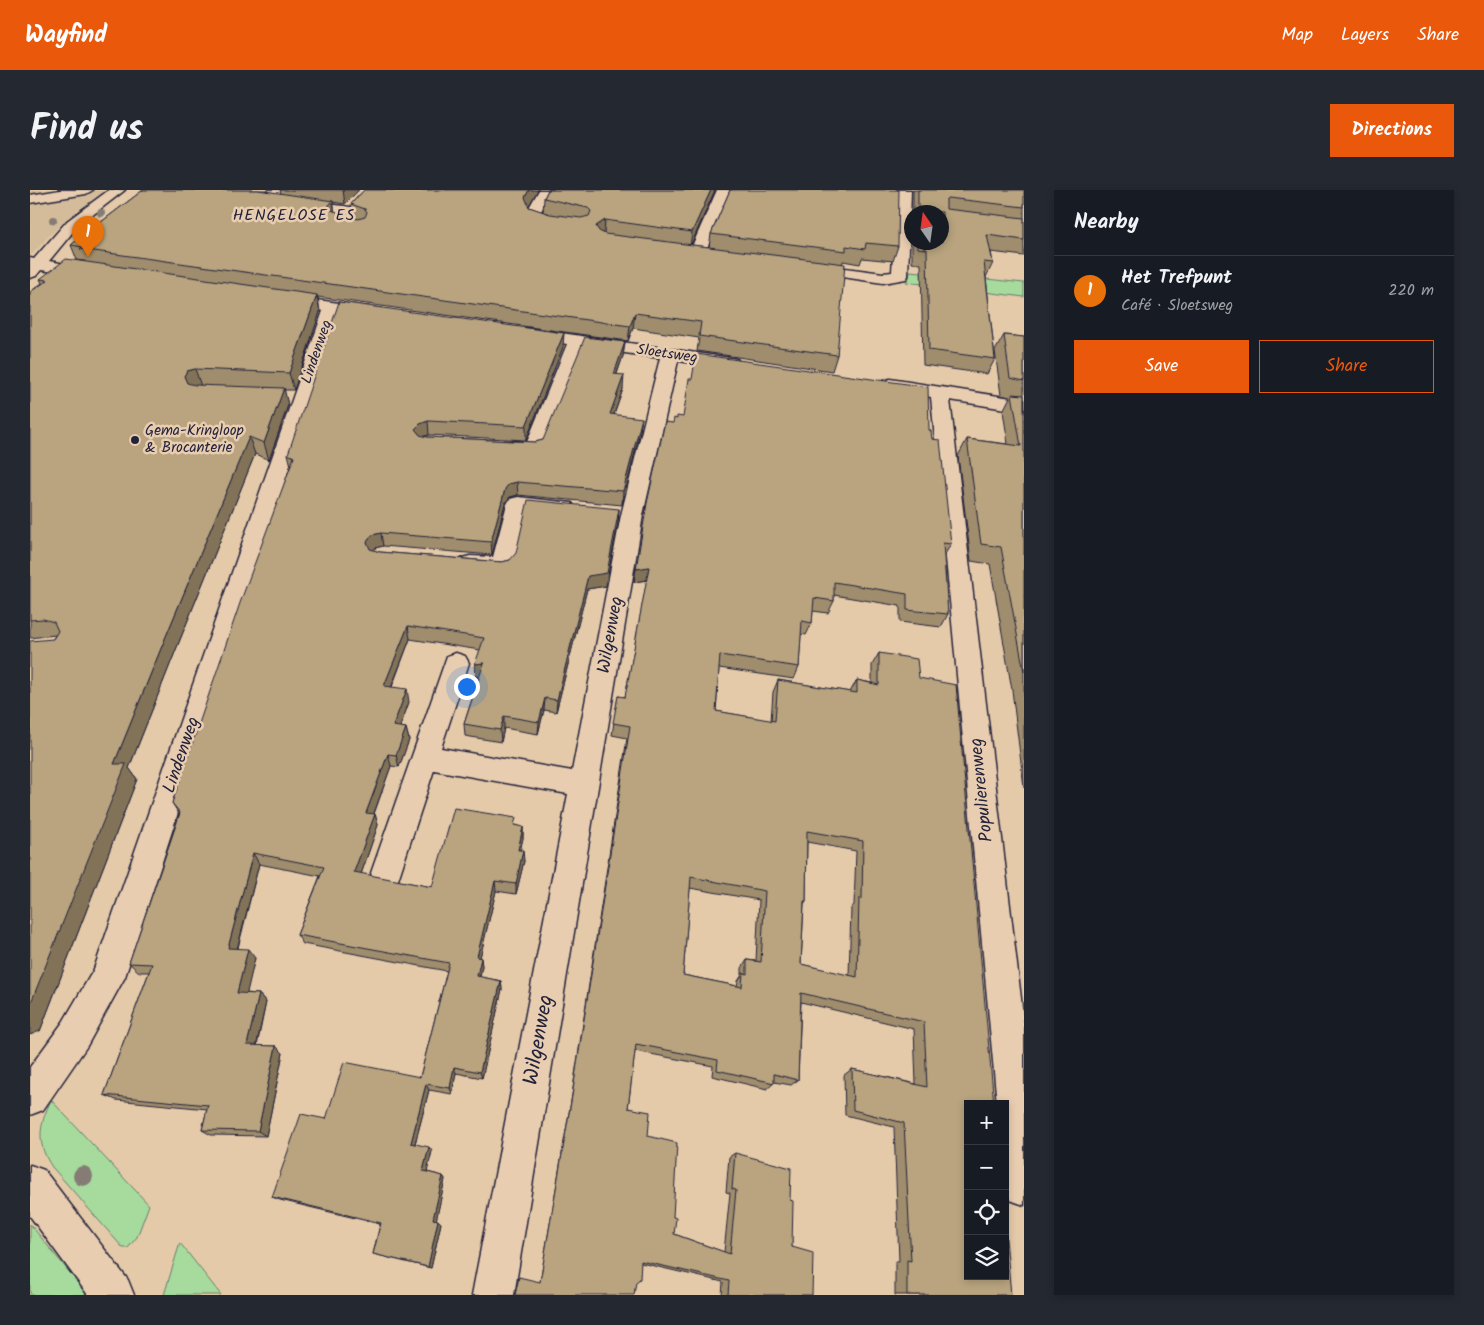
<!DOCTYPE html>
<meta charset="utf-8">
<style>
body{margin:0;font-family:Kalam,sans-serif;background:#242831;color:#f1f3f6}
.controls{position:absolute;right:15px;bottom:15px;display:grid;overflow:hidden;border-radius:0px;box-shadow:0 2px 8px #0003}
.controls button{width:45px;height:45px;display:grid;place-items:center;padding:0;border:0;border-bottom:1px solid #363941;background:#171b24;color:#f1f3f6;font:25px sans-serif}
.compass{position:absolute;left:874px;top:15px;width:45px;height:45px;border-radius:50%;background:#171b24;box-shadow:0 2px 8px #0003;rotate:347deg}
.you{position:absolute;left:436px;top:496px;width:18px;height:18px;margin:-12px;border:4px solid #fff;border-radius:50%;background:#1a73e8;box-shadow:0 0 0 8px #1a73e833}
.badge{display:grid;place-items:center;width:32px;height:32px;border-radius:50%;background:#ea580c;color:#fff;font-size:16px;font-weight:700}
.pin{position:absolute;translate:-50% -41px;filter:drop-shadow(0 1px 2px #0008)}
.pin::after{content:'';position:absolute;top:26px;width:18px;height:15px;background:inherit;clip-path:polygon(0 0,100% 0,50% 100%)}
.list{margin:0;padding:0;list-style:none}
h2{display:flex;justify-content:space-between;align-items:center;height:65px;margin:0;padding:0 20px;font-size:21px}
h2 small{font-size:16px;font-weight:400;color:#9ea1a6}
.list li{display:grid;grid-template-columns:32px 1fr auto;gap:15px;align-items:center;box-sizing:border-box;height:70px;padding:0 20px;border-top:1px solid #363941}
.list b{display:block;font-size:19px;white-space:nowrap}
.list p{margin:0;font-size:16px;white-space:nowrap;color:#9ea1a6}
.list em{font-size:16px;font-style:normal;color:#9ea1a6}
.actions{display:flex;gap:10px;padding:15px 20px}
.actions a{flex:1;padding:11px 0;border:1px solid #ea580c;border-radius:0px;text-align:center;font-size:18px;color:#ea580c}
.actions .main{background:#ea580c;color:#fff}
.icon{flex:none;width:28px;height:28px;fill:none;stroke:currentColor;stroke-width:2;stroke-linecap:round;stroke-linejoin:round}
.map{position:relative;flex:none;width:994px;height:1105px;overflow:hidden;border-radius:0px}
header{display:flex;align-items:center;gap:30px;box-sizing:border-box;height:70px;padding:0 25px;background:#ea580c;color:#fff}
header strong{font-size:24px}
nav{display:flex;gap:28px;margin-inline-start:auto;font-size:18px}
.intro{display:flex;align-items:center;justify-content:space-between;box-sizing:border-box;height:120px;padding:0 30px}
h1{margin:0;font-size:35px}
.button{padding:12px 22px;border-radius:0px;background:#ea580c;color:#fff;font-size:18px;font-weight:700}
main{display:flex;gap:30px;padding:0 30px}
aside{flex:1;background:#171b24;border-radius:0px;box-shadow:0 2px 8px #0003}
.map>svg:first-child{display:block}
</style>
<header>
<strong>Wayfind</strong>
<nav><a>Map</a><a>Layers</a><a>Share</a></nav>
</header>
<div class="intro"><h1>Find us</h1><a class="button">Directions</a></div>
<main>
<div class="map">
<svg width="994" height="1105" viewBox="0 0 994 1105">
<rect width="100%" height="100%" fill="#e5caa9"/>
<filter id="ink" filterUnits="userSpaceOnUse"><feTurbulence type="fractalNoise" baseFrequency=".02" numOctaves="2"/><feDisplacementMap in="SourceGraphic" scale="10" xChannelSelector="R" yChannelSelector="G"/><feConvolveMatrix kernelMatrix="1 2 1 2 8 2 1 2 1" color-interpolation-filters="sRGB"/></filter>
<g filter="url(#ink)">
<polygon fill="#d4bc9a" points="0,0 77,0 40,26 19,46 0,67"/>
<g fill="#a6db9d" stroke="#647e6c">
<polygon points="880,81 994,93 994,107 876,92 879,88"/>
<path d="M21 910 119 1015 107 1047 98 1058H93L22 977C6 953 9 936 21 910Z"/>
<polygon points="0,1034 58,1105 0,1105"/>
<polygon points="150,1053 191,1105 134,1105"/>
</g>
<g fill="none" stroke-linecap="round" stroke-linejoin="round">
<g stroke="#22223b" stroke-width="3">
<g id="minor">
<polygon points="30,0 63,0 56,4 0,13 0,5"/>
<polygon points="79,0 95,0 47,37 19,71 69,80 71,83 69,86 63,88 11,80 6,86 0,88 0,68 4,69 37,31"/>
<polygon points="239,0 254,0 248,7 320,17 325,18 327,21 325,24 320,25 232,13 230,10"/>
<polygon points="509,0 523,0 511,21 512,24 539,31 541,34 539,37 520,36 500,30 497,21"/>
<polygon points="687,0 701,0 675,63 672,66 662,66 659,63"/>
<polygon points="867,0 881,0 878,86 876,89 853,93 771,81 769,78 771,75 777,73 853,83 862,82"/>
<polygon points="251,105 345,118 351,119 353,123 351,127 345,128 309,123 95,787 57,856 13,920 0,925 0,877 33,832 64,779 293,121 245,114 243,110 245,106"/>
<path d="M497 138 701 168 707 169 710 173 707 177 701 178 648 171 613 325 484 1105H442L538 604 404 580 367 693 356 697 345 693 341 683 417 466 426 463 435 466 439 473 411 558 542 581 591 325 630 168 553 157 512 262C499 266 481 265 468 261L465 257 468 253 475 251 497 252 537 154 491 147 488 143 491 139Z"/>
<polygon points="860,189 994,210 994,222 920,210 994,834 994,1015 980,1010 975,997 975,914 967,914 901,207 853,199 851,195 853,191"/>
<polygon points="488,307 542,313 545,318 542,323 534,325 497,322 484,376 480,382 472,384 432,380 428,374 432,368 440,366 463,367 477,314 480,309"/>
<polygon points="0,975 14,980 98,1090 104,1105 58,1105 0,1026"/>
</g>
</g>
<use href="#minor" fill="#e9cdb0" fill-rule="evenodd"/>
</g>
<g fill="#857d75">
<circle cx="71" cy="23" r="4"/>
<circle cx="23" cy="30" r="4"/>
<circle cx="49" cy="46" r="4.5"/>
<circle cx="53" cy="986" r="10"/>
</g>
<g fill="#9f8d6d" stroke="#22223b" fill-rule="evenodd">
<polygon points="113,0 237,0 235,1 251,4 250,0 329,0 315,14 303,12 305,22 323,27 321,14 334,0 508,0 499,16 499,17 513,22 514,8 518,0 685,0 661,55 679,57 681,44 700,0 868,56 863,71 832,68 830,74 813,71 812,74 807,165 802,181 667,161 669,148 603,138 598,151 288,107 290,122 264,200 254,200 258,215 239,270 225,264 143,467 99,578 107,589 10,841 23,449 25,445 0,448 0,102 12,93 10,89 56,72 55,71 47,70 41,55"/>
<polygon points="883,0 994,0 994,66 961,62 963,73 956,87 965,169 957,184 893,175 891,74 882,73 882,52 912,52 912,22 883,22"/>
<polygon points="974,145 994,147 994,597 982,500 960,374 941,371 928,266 937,249 978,254 973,221 980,207 971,205 965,161"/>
<polygon points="595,152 593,166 587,184 593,199 584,225 610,242 592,315 488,305 480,307 475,313 462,365 353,356 345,358 343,360 350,362 472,372 480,370 589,319 588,333 576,396 557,399 526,522 514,520 508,544 474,538 471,552 435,546 434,534 449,487 446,487 450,460 380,449 362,497 379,512 370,537 376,538 379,550 369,577 361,576 344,624 345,624 348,635 331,684 402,697 486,635 493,637 493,648 490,660 494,671 486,704 466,701 450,767 452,776 450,787 471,791 472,799 452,888 426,883 422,904 399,900 385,954 402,961 397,982 413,986 415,989 406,1030 411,1033 401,1078 343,1064 350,1034 250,1010 242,1007 296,929 390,887 417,781 273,754 267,745 290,686 229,674 208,758 225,768 216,803 229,804 236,812 227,856 246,856 253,863 236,946 181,945 172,940 177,919 86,910 74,905 119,782 109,782 99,773 149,624 142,613 261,276 258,264 533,157 496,250 399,245 394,246 397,247 505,252 513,250"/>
<path d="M643 233 899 240 902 249 921 354 914 366 918 424 911 437 870 432V416L804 405V411L798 423 783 421 782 433 776 445 771 444 769 477 764 489 689 478 686 521 741 531 743 502 748 490 820 502 827 490 842 493V475L849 463 889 488 981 1105H865V1071H869L864 937 815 925 814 885 822 879 886 894 884 839 771 812 768 890 761 895 744 892V893L737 899 682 886 683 876 605 861 598 918 618 946 643 1027 644 1044 694 1062 700 1003 696 1002 699 967 705 963 760 1010 762 1057 782 1105H692L693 1092 611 1073 510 1092 541 911 597 548 582 545 588 506 595 507 617 390 604 392 606 379ZM777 652 826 661 824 715 821 718 819 786 771 774 774 714 776 711ZM660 698 729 710 726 771 717 770 712 778V785L708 791 707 796 653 785Z"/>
</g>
<g fill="#827359" stroke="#22223b">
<polygon points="313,0 329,0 315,14"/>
<polygon points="499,0 508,0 495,22 495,7"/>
<polygon points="681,0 685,0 660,57 662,42"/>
<polygon points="303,11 305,25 301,31 298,16"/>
<polygon points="575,30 574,45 565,51 566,36"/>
<polygon points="287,105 290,122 264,200 259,183"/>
<polygon points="605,123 603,138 598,151 600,136"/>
<polygon points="534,143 533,157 496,250 496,236"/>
<polygon points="595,152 593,166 582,197 584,184"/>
<polygon points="165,179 171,196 160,203 154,186 157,181"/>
<polygon points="594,185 593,199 579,238 580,224"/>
<polygon points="254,198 258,215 239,270 234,253"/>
<polygon points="612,228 610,242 592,315 593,301"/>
<polygon points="398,231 399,245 391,247 385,239 390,234"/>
<polygon points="219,247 225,264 143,467 99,578 107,589 10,841 0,845 0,815 84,574 134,451"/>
<polygon points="487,292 488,305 480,307 475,313 462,365 461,352 475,299 479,294"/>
<polygon points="589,319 588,333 576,396 557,399 526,522 527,510 558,386"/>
<polygon points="351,343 353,356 345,358 340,365 337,352 342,345"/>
<polygon points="619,377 617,390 604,392 606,379"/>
<polygon points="378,436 380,449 357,508 354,496"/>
<polygon points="454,473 455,486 446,487 445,474"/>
<polygon points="377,499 379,512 366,548 363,536"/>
<polygon points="515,508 514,520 508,544 509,532"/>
<polygon points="474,526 474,538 471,552 470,540"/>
<polygon points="376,538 379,550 369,577 366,565"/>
<polygon points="358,564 361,576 340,634 336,623"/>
<polygon points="345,624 348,635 328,693 324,682"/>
<polygon points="493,637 493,648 488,670 488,660"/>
<polygon points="493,660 494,671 486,704 486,694"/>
<polygon points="223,663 229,674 205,767 198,758"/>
<polygon points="465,691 466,701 448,776 447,767"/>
<polygon points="218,759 225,768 215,811 207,803"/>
<polygon points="451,768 452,776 448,794 447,786"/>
<polygon points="471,791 472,799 452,888 450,882"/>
<polygon points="229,804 236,812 225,862 217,855"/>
<polygon points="246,856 253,863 236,946 228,941"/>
<polygon points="424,877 426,883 422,904 420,898"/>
<polygon points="396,894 399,900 384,957 381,953"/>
<polygon points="399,957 402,961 396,985 393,981"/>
<polygon points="413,986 415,989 406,1031 403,1029"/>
<polygon points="408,1030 411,1033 401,1078 398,1077"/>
</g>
<g fill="#b9a47f" stroke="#22223b" fill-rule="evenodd">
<polygon points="113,0 228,0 303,11 298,16 301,20 328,29 335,27 337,22 335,19 321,14 334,0 499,0 495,7 499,17 520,24 551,28 559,26 561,21 558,18 514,8 518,0 681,0 662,42 575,30 566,36 569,41 575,44 815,74 807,165 669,146 671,132 605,123 600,136 50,59 53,57 41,55"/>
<polygon points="700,0 869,0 868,56 836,53 835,59 816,56 816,61 681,44"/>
<polygon points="888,0 994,0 994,17 918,8 916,9 916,19 994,28 994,50 957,45 963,73 954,72 965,169 899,160 897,59 888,58 888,52 912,52 912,22 888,22"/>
<polygon points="36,69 287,105 259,183 165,179 157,181 154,186 157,193 165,195 254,198 234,253 219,247 134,451 84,574 96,574 0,815 0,451 23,449 28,441 24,432 13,429 0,430 0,102 18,90 10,89"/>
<polygon points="309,112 534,143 496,236 398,231 390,234 385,239 390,245 397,247 505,252 513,250 555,147 595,152 584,184 594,185 580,224 612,228 593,301 487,292 479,294 475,299 461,352 351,343 342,345 337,352 340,359 350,362 472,372 480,370 486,363 498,310 589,319 577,383 558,386 527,510 515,508 509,532 474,526 470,540 434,534 454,473 445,474 454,448 378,436 354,496 377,499 363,536 376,538 366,565 358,564 336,623 345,624 324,682 402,697 424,618 486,628 484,635 493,637 488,660 493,660 486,694 465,691 447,767 451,768 447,786 471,791 450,882 424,877 420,898 396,894 381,953 399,957 393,981 413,986 403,1029 408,1030 398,1077 343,1064 351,1033 242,1007 271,924 296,929 314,872 390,887 419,773 267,745 294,677 223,663 198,758 218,759 207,803 229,804 217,855 246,856 228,941 172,940 178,915 74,905 122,774 99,773 150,623 142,613 210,413 264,267 258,264"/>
<polygon points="974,145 994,147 994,191 980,188"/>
<path d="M666 164 898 197 899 240 901 241 902 249 910 250 921 354 913 353 918 424 877 420V404L804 392V411L784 408 782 433 772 431 769 477 690 465 686 521 745 531 748 490 827 503V490L849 495V463L887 469 889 488 926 495 964 914H938V1086H975V1037L981 1105H877V1070L881 1071 874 933 823 920 822 879 897 897 894 832 771 803 768 890 744 884V893L687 880 688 870 606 854 598 918 620 922 618 946 647 953 643 1027 646 1028 644 1044 700 1064 706 1000 702 999 705 963 761 978 760 1010 763 1011 762 1057 783 1063 782 1105H698L699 1091 611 1071 610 1089 606 1092 604 1105H485L489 1087 510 1092 542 906 600 536 583 533 588 506 595 507 619 377 606 379 617 313 635 232 643 233 644 228 647 229V226L653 227 659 189H662ZM777 641 833 651 832 709H829L827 787 771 774 774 711H776ZM661 687 735 701 731 772 717 770V784L713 783 712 797 653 785Z"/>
<polygon points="982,204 994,205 994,482 971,357 951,354 937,249 991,256"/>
</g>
</g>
<circle fill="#22223b" stroke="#e9cdb0" stroke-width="2" cx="105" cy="250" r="5"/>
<g text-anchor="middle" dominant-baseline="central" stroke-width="5" stroke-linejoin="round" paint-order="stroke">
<g font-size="15" fill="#22223b" stroke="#e9cdb0">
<text transform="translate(287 162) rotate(-71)">Lindenweg</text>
<text transform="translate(637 164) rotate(8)">Sloetsweg</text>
</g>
<g font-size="15" fill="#22223b" stroke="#e9cdb0" text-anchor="start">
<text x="115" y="241">Gema-Kringloop<tspan x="115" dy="17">&amp; Brocanterie</tspan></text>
</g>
<g font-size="16" letter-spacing="1" fill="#22223b" stroke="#e9cdb0">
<text x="264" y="25">HENGELOSE ES</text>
</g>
<g font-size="18" fill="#22223b" stroke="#e9cdb0">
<text transform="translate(581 445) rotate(-80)">Wilgenweg</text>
<text transform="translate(152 565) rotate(-71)">Lindenweg</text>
<text transform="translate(952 600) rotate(-96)">Populierenweg</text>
</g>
<g font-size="21" fill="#22223b" stroke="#e9cdb0">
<text transform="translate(509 850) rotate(-80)">Wilgenweg</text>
</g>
</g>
</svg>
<div class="controls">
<button>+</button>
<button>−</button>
<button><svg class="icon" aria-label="locate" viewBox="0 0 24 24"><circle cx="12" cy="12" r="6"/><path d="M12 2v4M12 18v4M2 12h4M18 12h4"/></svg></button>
<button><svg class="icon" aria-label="layers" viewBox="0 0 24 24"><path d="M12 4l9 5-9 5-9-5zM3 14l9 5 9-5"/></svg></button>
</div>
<svg class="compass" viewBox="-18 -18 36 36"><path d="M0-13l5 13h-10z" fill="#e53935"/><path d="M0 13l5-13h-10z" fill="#9ea1a6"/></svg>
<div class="you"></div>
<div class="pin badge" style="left:58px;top:67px;background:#e8710a">1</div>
</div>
<aside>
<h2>Nearby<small></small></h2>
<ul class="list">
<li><span class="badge" style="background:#e8710a">1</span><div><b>Het Trefpunt</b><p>Café · Sloetsweg</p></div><em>220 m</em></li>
</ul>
<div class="actions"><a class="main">Save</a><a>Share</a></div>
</aside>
</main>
